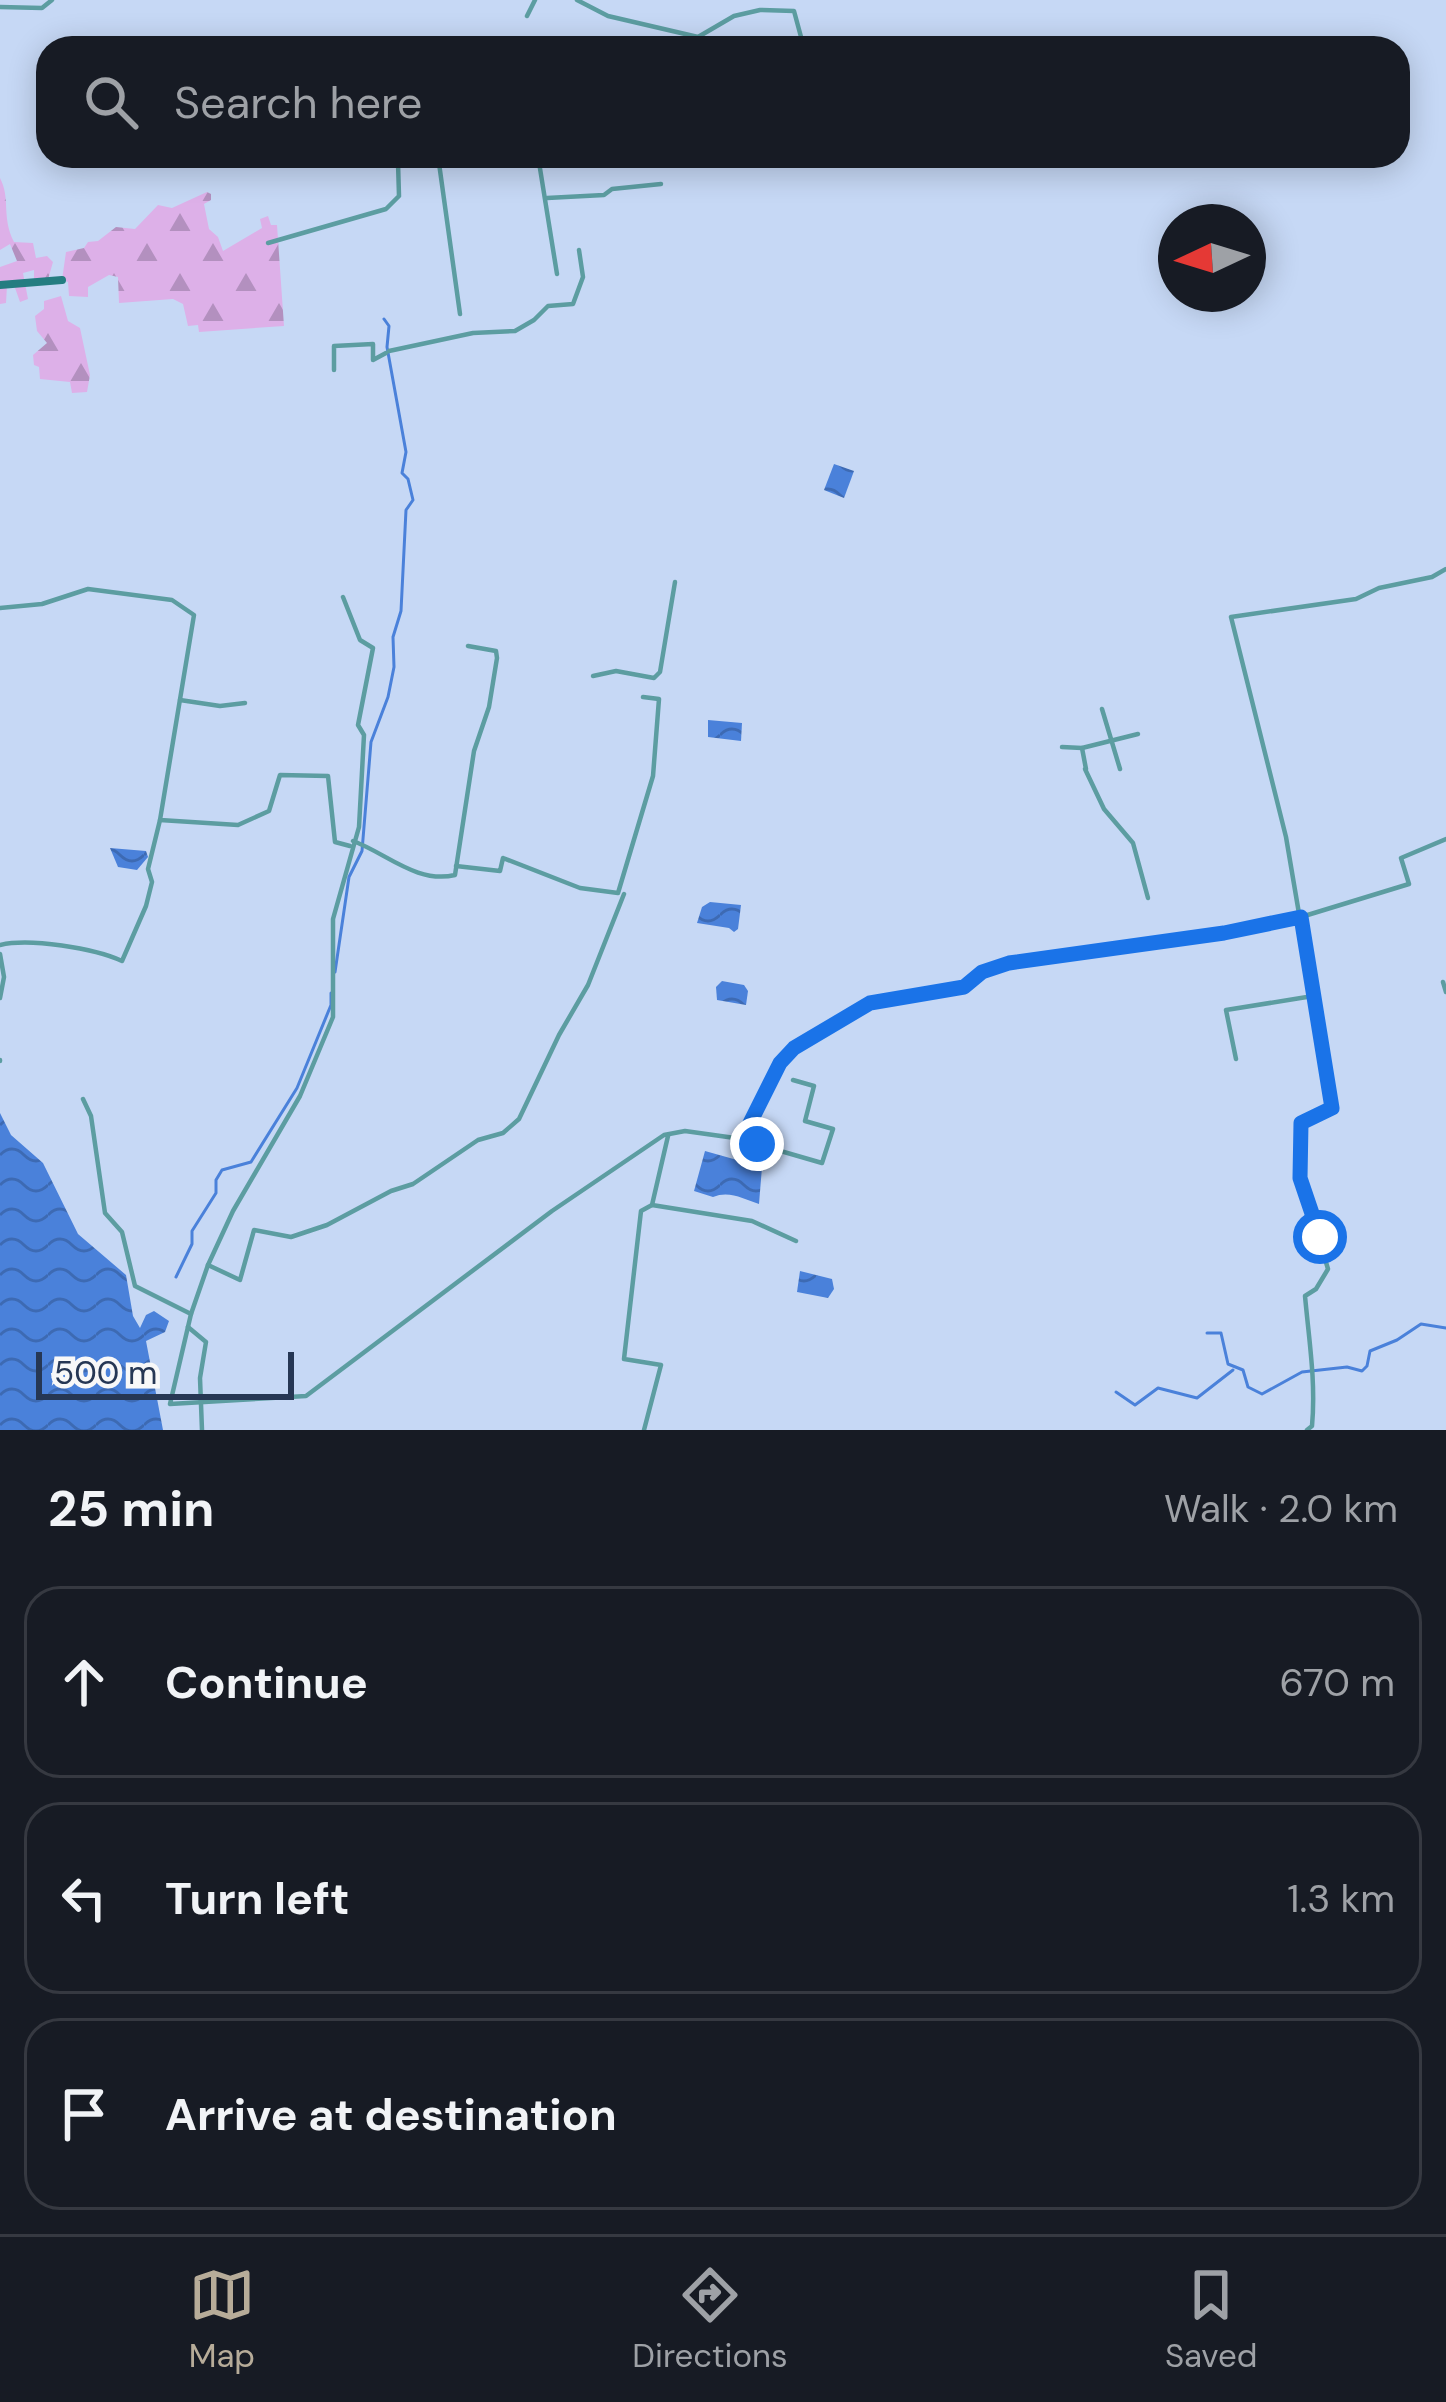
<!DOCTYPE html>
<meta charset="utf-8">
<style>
body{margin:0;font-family:"DM Sans",sans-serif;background:#242831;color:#f1f3f6}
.compass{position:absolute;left:1158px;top:204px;width:108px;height:108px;border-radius:50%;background:#171b24;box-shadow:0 6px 30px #0003;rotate:266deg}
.scale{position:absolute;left:36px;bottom:30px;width:258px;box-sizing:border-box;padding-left:12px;border:6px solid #263754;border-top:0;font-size:33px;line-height:42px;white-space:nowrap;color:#263754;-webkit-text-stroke:9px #f8f8f8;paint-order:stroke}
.stop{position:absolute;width:36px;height:36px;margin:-27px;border:9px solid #1a73e8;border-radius:50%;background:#fff}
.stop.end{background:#1a73e8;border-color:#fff;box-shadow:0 3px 12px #0008}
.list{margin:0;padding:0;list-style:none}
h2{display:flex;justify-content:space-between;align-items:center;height:156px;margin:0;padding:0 48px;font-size:51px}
h2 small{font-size:39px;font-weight:400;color:#9ea1a6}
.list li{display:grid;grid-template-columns:78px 1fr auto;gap:36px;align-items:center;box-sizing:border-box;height:192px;margin:0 24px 24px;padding:0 24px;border:3px solid #363941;border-radius:36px}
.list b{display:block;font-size:45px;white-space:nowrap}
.list em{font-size:39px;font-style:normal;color:#9ea1a6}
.icon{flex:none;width:66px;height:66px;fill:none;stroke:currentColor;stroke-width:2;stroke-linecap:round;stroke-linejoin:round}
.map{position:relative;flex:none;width:1446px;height:1430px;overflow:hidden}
.search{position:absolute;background:#171b24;box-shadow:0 6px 30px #0003;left:36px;right:36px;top:36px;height:132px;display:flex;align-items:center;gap:30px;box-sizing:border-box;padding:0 42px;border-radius:36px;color:#9ea1a6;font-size:45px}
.sheet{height:804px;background:#171b24}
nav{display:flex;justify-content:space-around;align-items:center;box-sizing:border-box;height:168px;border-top:3px solid #363941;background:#171b24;font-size:33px;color:#9ea1a6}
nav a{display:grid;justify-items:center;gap:6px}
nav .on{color:#b7ac99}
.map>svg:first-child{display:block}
</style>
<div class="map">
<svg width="1446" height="1430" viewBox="0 0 1446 1430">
<defs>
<pattern id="forest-firs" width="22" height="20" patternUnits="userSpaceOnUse" patternTransform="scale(3)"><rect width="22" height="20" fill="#ddb0e8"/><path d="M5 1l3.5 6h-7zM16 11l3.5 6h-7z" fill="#b390bf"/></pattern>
<pattern id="water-waves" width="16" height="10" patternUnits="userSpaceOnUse" patternTransform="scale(3)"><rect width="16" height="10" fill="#4a81da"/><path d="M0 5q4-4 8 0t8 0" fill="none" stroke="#3d6ab3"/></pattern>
</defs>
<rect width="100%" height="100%" fill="#c6d8f5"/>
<g fill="url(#forest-firs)">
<path d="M0 178C11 199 1 216 14 242L33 243 36 258 47 256 53 262 47 283 34 281V270L23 273 28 299 20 302 14 285 7 286 6 303 0 304V267L17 261 10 244 0 250Z"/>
<polygon points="207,192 211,194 211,200 204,204 209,229 218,237 223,251 262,228 260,219 268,216 271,225 277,225 284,326 199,332 198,325 188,326 183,304 173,299 119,303 118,277 109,275 88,287 88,297 69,296 68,282 62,280 66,252 84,248 88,242 98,241 116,227 135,229 158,205 172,208"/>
<polygon points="61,296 68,321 80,328 90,375 87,392 72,393 70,382 40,379 39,367 34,365 33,355 47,343 37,331 35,316 44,309 44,301"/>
</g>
<g fill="url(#water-waves)">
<polygon points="834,464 854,471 844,498 824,490"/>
<polygon points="708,720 742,723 741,741 708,737"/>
<polygon points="110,848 146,851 148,857 137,870 118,867"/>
<polygon points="710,902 741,905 738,929 734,932 729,928 697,923 702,907"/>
<polygon points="722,981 744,985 748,991 746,1005 717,1000 716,987"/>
<polygon points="0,1113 11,1135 43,1163 78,1234 126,1275 133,1316 140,1328 146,1315 154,1311 169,1321 165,1332 146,1341 163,1430 0,1430"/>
<path d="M705 1151 762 1167 759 1204C744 1199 729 1190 713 1197L694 1191Z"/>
<polygon points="800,1271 832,1279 834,1289 828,1298 797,1292"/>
</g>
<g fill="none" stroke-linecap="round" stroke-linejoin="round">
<g stroke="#4a81da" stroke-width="3">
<polyline points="335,972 349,877 362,851 371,742 388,697 394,667 393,637 401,611 406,510 413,500 408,479 402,473 406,452 387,347 389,326 384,319"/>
<polyline points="176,1277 192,1244 192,1231 216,1193 216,1180 222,1170 251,1162 297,1088 331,1005 331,993"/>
<polyline points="1207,1333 1221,1333 1228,1364 1243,1370 1248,1387 1262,1394 1302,1372 1347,1367 1362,1371 1367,1366 1370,1351 1397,1340 1421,1324 1446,1328"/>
<polyline points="1116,1392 1135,1405 1158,1388 1197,1398 1233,1370"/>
</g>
<g stroke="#5c9da1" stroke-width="4.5">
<polyline points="577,0 608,16 698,37 734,16 760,10 794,11 804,48"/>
<polyline points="0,7 42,8 52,0"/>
<polyline points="527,16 535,0"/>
<polyline points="438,156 460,314"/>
<polyline points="538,156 557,274"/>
<polyline points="547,198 604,195 612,189 661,184"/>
<polyline points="268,243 386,209 399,196 398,162 432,156"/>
<polyline points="389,351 473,333 515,331 534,320 548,306 573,304 583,277 579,250"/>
<polyline points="334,370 334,346 373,344 373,360 386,353"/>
<polyline points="343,597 360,640 373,648 358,725 364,735 359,827 333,919 333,1017 300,1096 233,1211 208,1265 191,1314 170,1404 306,1396 552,1211 664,1135 685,1131 742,1139 780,1063 795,1048 870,1003 964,987 982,972 1009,963 1224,933 1301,917 1409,884 1401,858 1446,839"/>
<polyline points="0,608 42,604 88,589 172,600 194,615 160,820 238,825 269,811 280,775 328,776 335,842 350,846"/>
<polyline points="593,676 616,671 654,678 660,672 675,582"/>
<polyline points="180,700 220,706 245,703"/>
<polyline points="1102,709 1120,769"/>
<polyline points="1062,747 1082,748 1138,734"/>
<polyline points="1082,748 1086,769"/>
<polyline points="1085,769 1104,809 1133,843 1148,898"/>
<path d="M353 841C386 853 417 884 455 875L474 751 489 707 497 658 496 651 468 646"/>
<polyline points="456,866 500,871 503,858 580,888 618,893 653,776 659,699 643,697"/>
<path d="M0 945C30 938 94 948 122 961L146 906 152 882 148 869 160 820"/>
<polyline points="0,954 4,977 0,998"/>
<polyline points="1443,982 1446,992"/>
<polyline points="1236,1059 1226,1010 1313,996"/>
<polyline points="0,1060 0,1061"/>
<polyline points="83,1099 91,1116 105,1213 122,1232 135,1286 191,1314"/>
<polyline points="743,1140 822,1163 833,1129 805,1121 814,1086 793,1080"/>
<polyline points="652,1205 752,1221 796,1241"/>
<polyline points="208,1265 240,1280 254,1230 291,1237 327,1225 391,1191 413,1184 478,1140 503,1133 519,1119 559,1035 588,985 624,894"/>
<polyline points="188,1327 206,1342 200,1378 202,1430"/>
<polyline points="644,1430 661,1365 624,1359 641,1211 652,1205 668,1136"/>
<path d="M1307 1430 1312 1426C1316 1382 1309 1340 1305 1296L1316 1289 1328 1269 1301 1178V1123L1332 1108 1286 837 1231 617 1356 599 1379 588 1432 577 1446 569"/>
</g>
<polyline stroke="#247d81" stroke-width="8" points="0,285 62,280"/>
</g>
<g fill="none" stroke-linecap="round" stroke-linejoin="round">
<polyline stroke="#1a73e8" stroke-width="15" points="757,1144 742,1139 780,1063 794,1048 870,1003 964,987 982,972 1009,963 1224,933 1301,917 1332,1108 1301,1123 1300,1178 1320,1237"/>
</g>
</svg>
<svg class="compass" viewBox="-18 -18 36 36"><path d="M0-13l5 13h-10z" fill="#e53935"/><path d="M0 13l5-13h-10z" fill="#9ea1a6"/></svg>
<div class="scale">500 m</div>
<div class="stop" style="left:1320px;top:1237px"></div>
<div class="stop end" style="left:757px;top:1144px"></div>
<div class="search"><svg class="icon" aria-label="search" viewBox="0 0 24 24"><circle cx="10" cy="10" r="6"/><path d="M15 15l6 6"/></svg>Search here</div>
</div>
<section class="sheet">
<h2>25 min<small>Walk · 2.0 km</small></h2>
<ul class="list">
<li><svg class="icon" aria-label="ahead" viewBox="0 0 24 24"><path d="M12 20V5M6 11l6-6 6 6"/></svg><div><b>Continue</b></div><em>670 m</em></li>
<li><svg class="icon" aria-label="left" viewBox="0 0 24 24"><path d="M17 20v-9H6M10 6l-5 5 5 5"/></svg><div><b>Turn left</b></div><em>1.3 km</em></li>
<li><svg class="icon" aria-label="arrive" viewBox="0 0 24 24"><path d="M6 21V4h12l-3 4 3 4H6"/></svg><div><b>Arrive at destination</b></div></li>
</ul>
</section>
<nav>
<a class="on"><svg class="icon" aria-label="map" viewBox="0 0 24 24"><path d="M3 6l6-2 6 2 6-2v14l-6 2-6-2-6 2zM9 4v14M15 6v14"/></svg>Map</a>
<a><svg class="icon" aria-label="directions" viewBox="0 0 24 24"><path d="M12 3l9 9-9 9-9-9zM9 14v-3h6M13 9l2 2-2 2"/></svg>Directions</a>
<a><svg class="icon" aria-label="saved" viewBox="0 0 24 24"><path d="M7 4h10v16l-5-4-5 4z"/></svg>Saved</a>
</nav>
